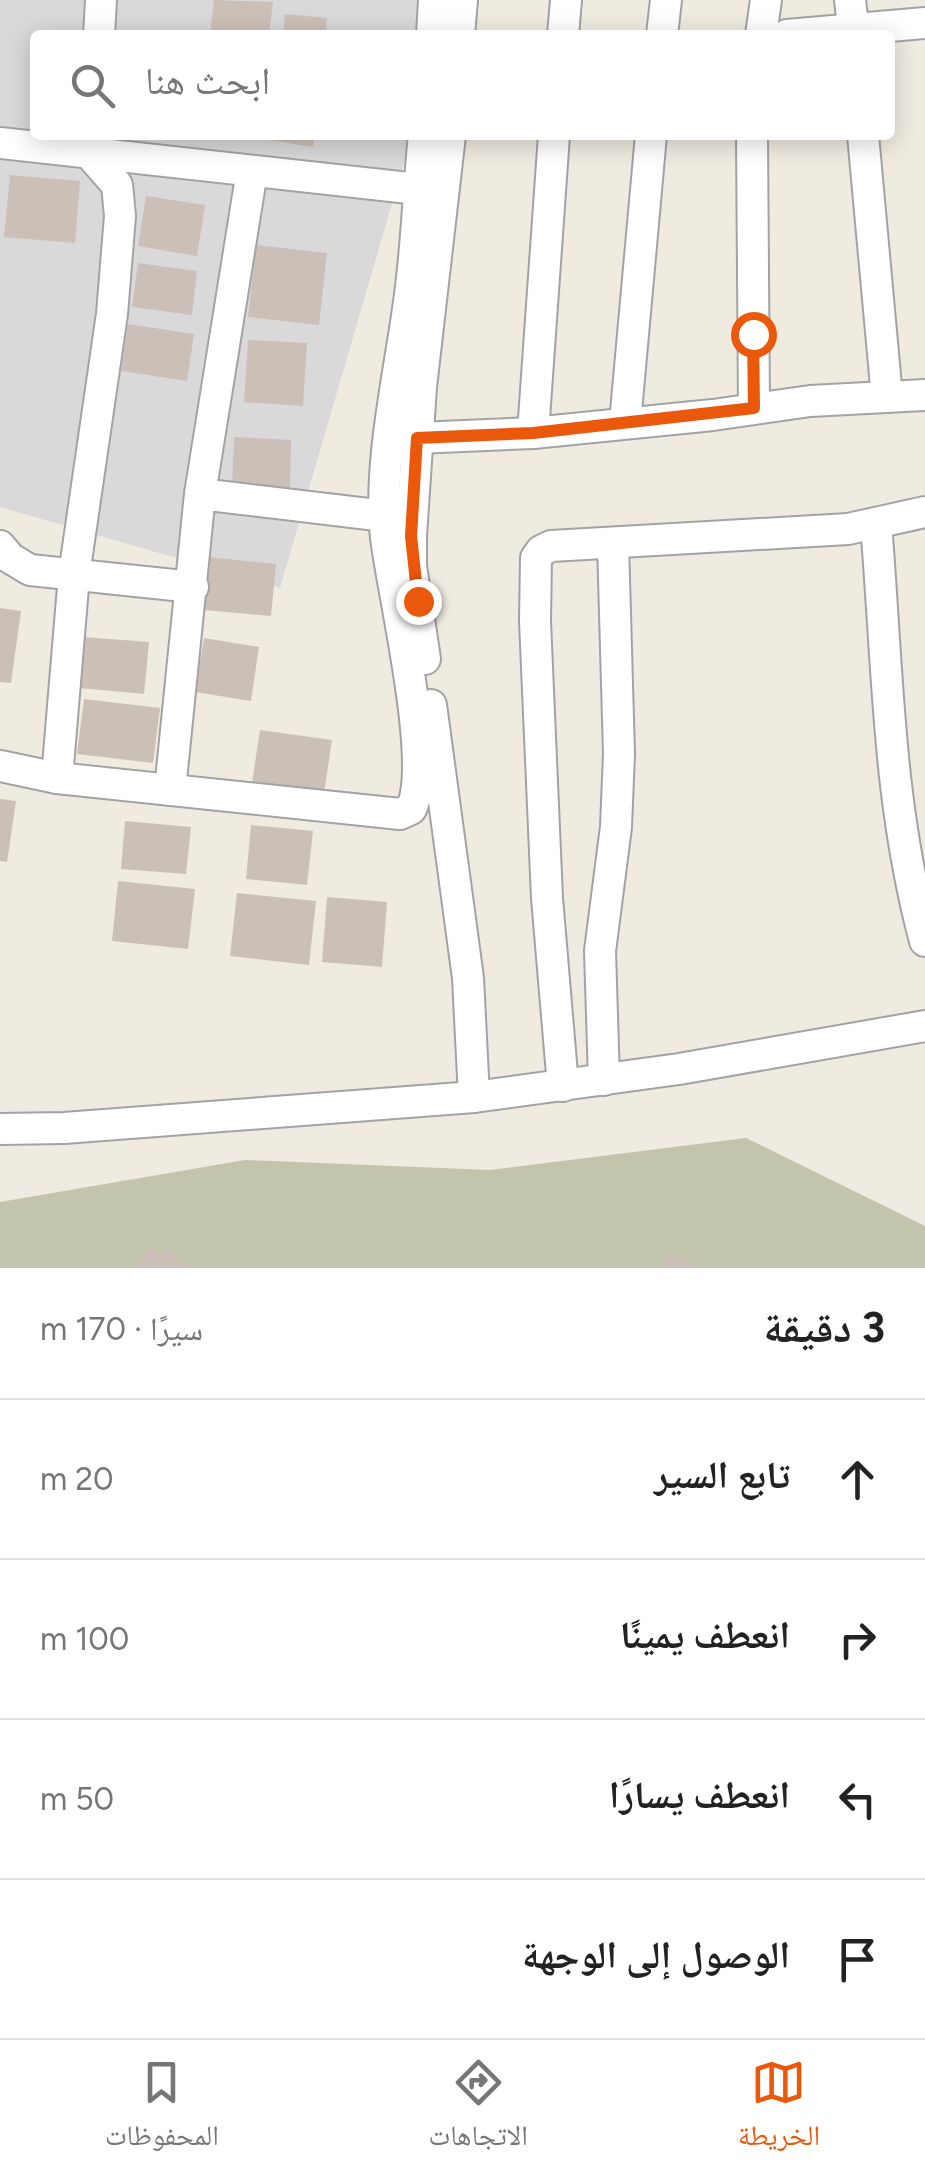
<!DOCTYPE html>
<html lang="ar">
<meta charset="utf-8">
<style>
body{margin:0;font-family:Figtree,"Noto Naskh Arabic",sans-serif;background:#f2f2f2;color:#222;direction:rtl}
.stop{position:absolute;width:30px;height:30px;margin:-22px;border:8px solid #ea580c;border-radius:50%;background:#fff}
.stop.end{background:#ea580c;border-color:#fff;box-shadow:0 2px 10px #0008}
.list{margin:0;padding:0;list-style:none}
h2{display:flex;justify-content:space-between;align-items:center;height:130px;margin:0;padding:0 40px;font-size:42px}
h2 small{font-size:32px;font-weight:400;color:#767676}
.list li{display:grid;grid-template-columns:65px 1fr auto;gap:30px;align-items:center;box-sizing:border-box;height:160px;padding:0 40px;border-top:2px solid #e0e0e0}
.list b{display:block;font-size:38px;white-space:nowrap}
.list em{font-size:32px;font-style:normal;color:#767676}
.icon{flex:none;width:55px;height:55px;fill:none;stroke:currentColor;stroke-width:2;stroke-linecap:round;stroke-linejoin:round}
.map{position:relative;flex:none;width:925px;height:1268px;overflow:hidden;direction:ltr}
.search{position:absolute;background:#fff;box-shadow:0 5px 25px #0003;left:30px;right:30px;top:30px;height:110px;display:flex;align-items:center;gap:25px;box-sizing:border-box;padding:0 35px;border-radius:10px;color:#767676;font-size:38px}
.sheet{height:770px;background:#fff}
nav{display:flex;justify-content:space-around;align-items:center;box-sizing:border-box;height:140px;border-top:2px solid #e0e0e0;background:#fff;font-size:28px;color:#767676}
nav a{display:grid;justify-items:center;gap:5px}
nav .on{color:#ea580c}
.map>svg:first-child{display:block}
</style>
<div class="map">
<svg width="925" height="1268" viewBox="0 0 925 1268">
<rect width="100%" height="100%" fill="#efebe1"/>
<polygon fill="#dad9d9" points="0,0 451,0 441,35 35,35 35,135 412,135 280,588 0,507"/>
<polygon fill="#c3c4ac" points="746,1138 925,1226 925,1268 0,1268 0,1202 245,1160 490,1170"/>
<g fill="#cbc0b7">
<polygon points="214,0 273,2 269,35 210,35"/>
<polygon points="285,14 327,18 326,35 283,35"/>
<polygon points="270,135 315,135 313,147 269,140"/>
<polygon points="10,175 80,181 75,243 4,237"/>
<polygon points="146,196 205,205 197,256 138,246"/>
<polygon points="256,245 327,253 319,325 248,317"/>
<polygon points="138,263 197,271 192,315 132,307"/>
<polygon points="128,324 194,334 187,381 121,371"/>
<polygon points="248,340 307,343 303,406 244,402"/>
<polygon points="234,437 291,440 290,488 232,486"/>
<polygon points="208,557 276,564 271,616 203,610"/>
<polygon points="0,608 21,611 11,683 0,682"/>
<polygon points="83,637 149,642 144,694 79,688"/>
<polygon points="204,638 259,647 251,701 195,692"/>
<polygon points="84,699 160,708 153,763 77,754"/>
<polygon points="260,730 332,740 324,793 252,783"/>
<polygon points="0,799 16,801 7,862 0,861"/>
<polygon points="125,821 191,827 186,874 121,869"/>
<polygon points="251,825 313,831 307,885 246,879"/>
<polygon points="118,881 195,889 188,949 112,941"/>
<polygon points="237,893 316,901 309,965 230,956"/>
<polygon points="327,897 387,902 382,967 322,962"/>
<polygon points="151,1247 161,1256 168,1248 190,1268 133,1268"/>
<polygon points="668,1252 702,1268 661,1268"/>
</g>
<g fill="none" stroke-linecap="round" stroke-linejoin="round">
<g stroke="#a3a3a3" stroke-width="34">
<g id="minor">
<polyline points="850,0 854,35"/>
<polyline points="99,35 101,0"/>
<polyline points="432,35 434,0"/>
<polyline points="459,35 462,0"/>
<polyline points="563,35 566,0"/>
<polyline points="662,35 666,0"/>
<polyline points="761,35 766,0"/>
<polyline points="787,35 925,23"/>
<polyline points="752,135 754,408"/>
<polyline points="863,135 887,397"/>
<polyline points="0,143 418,189"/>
<polyline points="625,423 651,135"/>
<polyline points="533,433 554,135"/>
<polyline points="417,438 533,433 713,415 810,401 925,395"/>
<polyline points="200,494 385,516"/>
<path d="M876 524C888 668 887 799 925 941"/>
<polyline points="0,546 10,558 30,570 193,587"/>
<polyline points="425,659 411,566 411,536 421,387 450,135"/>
<polyline points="431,705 468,978 474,1097"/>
<path d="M0 766 57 778 400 814 411 809C434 764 393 595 386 538 378 464 399 376 409 302 417 247 418 191 424 135"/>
<polyline points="57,778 74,575 112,314 120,216 117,185 89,153 91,135"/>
<polyline points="170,790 200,494 252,171"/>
<polyline points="604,1080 600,951 616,827 619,754 613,543"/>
<polyline points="563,1086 547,898 535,621 536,558 541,551 551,546 848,529 925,512"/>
<polyline points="0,1129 64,1128 474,1097 679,1069 925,1026"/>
</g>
</g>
<use href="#minor" stroke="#fff" stroke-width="30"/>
</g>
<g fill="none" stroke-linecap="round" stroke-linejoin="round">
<polyline stroke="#ea580c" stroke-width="12" points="418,601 411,536 417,438 533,433 754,408 753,334"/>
</g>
</svg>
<div class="stop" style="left:753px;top:334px"></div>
<div class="stop end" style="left:418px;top:601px"></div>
<div class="search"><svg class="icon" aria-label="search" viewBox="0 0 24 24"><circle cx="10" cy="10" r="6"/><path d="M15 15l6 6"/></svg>ابحث هنا</div>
</div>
<section class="sheet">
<h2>3 دقيقة<small>سيرًا · 170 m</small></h2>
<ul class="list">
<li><svg class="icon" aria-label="ahead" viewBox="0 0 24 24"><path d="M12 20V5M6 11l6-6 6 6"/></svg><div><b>تابع السير</b></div><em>20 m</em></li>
<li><svg class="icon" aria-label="right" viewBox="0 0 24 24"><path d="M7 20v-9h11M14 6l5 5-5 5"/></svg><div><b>انعطف يمينًا</b></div><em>100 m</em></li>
<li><svg class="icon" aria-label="left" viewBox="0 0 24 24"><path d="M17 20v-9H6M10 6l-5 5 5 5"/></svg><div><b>انعطف يسارًا</b></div><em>50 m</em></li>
<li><svg class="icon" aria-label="arrive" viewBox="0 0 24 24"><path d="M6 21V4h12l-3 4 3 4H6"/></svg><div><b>الوصول إلى الوجهة</b></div></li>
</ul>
</section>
<nav>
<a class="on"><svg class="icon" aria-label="map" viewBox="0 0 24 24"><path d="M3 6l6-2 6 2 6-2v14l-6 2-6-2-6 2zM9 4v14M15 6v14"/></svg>الخريطة</a>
<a><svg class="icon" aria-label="directions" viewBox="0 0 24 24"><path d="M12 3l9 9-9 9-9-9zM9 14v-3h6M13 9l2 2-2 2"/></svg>الاتجاهات</a>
<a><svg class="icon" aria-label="saved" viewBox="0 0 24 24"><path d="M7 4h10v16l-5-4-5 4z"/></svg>المحفوظات</a>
</nav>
